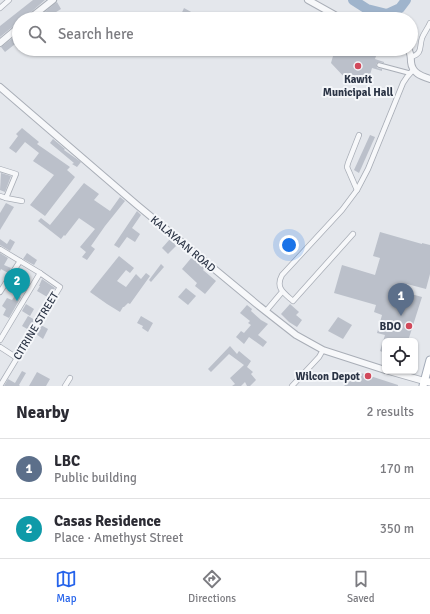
<!DOCTYPE html>
<meta charset="utf-8">
<style>
body{margin:0;font-family:Signika,sans-serif;background:#f7f7f7;color:#2b2b33}
.controls{position:absolute;right:12px;bottom:12px;display:grid;overflow:hidden;border-radius:6px;box-shadow:0 1px 3px #0004}
.controls button{width:36px;height:36px;display:grid;place-items:center;padding:0;border:0;border-bottom:1px solid #e1e1e2;background:#fff;color:#2b2b33;font:20px sans-serif}
.you{position:absolute;left:289px;top:245px;width:14px;height:14px;margin:-10px;border:3px solid #fff;border-radius:50%;background:#1a73e8;box-shadow:0 0 0 6px #1a73e833}
.badge{display:grid;place-items:center;width:26px;height:26px;border-radius:50%;background:#2563eb;color:#fff;font-size:13px;font-weight:700}
.pin{position:absolute;translate:-50% -33px;filter:drop-shadow(0 1px 2px #0008)}
.pin::after{content:'';position:absolute;top:21px;width:14px;height:12px;background:inherit;clip-path:polygon(0 0,100% 0,50% 100%)}
.list{margin:0;padding:0;list-style:none}
h2{display:flex;justify-content:space-between;align-items:center;height:52px;margin:0;padding:0 16px;font-size:17px}
h2 small{font-size:13px;font-weight:400;color:#7c7c81}
.list li{display:grid;grid-template-columns:26px 1fr auto;gap:12px;align-items:center;box-sizing:border-box;height:60px;padding:0 16px;border-top:1px solid #e1e1e2}
.list b{display:block;font-size:15px;white-space:nowrap}
.list p{margin:0;font-size:13px;white-space:nowrap;color:#7c7c81}
.list em{font-size:13px;font-style:normal;color:#7c7c81}
.icon{flex:none;width:22px;height:22px;fill:none;stroke:currentColor;stroke-width:2;stroke-linecap:round;stroke-linejoin:round}
.map{position:relative;flex:none;width:430px;height:386px;overflow:hidden}
.search{position:absolute;background:#fff;box-shadow:0 1px 3px #0004;left:12px;right:12px;top:12px;height:44px;display:flex;align-items:center;gap:10px;box-sizing:border-box;padding:0 14px;border-radius:22px;color:#7c7c81;font-size:15px}
.sheet{height:172px;background:#fff}
nav{display:flex;justify-content:space-around;align-items:center;box-sizing:border-box;height:56px;border-top:1px solid #e1e1e2;background:#fff;font-size:11px;color:#7c7c81}
nav a{display:grid;justify-items:center;gap:2px}
nav .on{color:#2563eb}
.map>svg:first-child{display:block}
</style>
<div class="map">
<svg width="430" height="386" viewBox="0 0 430 386">
<rect width="100%" height="100%" fill="#e4e7ec"/>
<g fill="none" stroke-linecap="round" stroke-linejoin="round">
<polyline stroke="#9fb4cc" stroke-width="10" points="353,0 367,9 387,14 400,8 406,0"/>
</g>
<g fill="#bbc0ca">
<polygon points="33,0 45,0 23,19 19,19 19,23 16,24 0,37 0,26"/>
<polygon points="57,2 61,9 45,19 38,19 37,18"/>
<polygon points="184,8 193,13 190,19 179,19"/>
<polygon points="19,33 19,41 5,52 1,47"/>
<polygon points="335,49 374,49 377,53 375,59 384,62 384,63 379,62 376,64 377,68 382,69 382,71 372,68 370,75 347,80 331,63"/>
<polygon points="22,128 39,142 37,144 70,167 67,170 75,177 45,216 30,205 54,175 33,161 39,153 25,142 16,153 9,148 18,136 16,134"/>
<polygon points="370,135 375,137 359,173 354,170"/>
<polygon points="53,139 65,149 64,150 81,162 77,167 72,164 74,163 50,143"/>
<polygon points="1,173 11,176 5,192 0,190"/>
<polygon points="84,183 99,194 94,200 110,211 120,197 125,201 105,226 91,246 95,249 87,260 82,257 86,252 80,247 95,229 79,218 65,236 64,235 61,239 38,221 41,218 50,225"/>
<polygon points="6,203 14,207 0,230 0,213"/>
<polygon points="137,211 141,215 132,228 140,234 135,242 127,237 119,248 114,245"/>
<polygon points="380,232 422,244 422,243 430,245 430,274 426,289 407,284 404,292 422,297 408,341 405,340 404,341 385,341 385,353 380,351 385,335 377,333 382,315 374,312 376,305 334,293 342,265 375,275 380,258 373,256"/>
<polygon points="0,239 7,244 10,239 15,242 10,251 0,245"/>
<polygon points="170,239 176,246 168,254 162,248"/>
<polygon points="0,253 8,258 4,265 11,268 8,273 1,269 0,271"/>
<polygon points="27,253 37,260 34,265 23,259"/>
<polygon points="119,256 134,268 130,273 126,270 117,281 126,287 136,274 141,279 146,273 150,276 130,304 128,303 124,307 123,307 120,312 107,304 90,292"/>
<polygon points="192,257 205,267 203,270 216,281 205,294 195,286 197,283 182,269"/>
<polygon points="161,264 164,267 151,282 149,280"/>
<polygon points="42,279 55,288 49,298 37,291 40,286 39,286"/>
<polygon points="186,288 196,296 188,305 178,297"/>
<polygon points="16,294 21,297 9,318 3,315 6,309 2,306 7,298 12,300"/>
<polygon points="26,304 34,309 30,316 22,311"/>
<polygon points="290,304 299,312 296,315 302,320 297,327 289,322 281,314"/>
<polygon points="247,305 252,309 251,311 261,320 268,324 258,335 267,342 263,347 249,337 244,344 236,337 241,331 244,333 251,325 248,323 250,321 240,313"/>
<polygon points="28,316 35,320 29,330 22,326"/>
<polygon points="141,316 153,323 148,332 142,328 143,326 137,323"/>
<polygon points="338,317 352,325 343,339 328,331"/>
<polygon points="41,325 48,329 43,339 36,334"/>
<polygon points="230,346 237,354 239,351 251,361 247,367 253,372 251,374 256,380 250,386 247,386 245,382 241,386 232,386 235,384 230,378 244,365 229,354 211,372 208,369"/>
<polygon points="22,371 26,373 19,385 20,386 4,386 8,379 15,383"/>
<polygon points="37,372 50,379 46,386 29,386"/>
<polygon points="358,372 398,385 398,386 344,386"/>
</g>
<g fill="none" stroke-linecap="round" stroke-linejoin="round">
<g stroke="#a9aeb7" stroke-width="5.5">
<polyline id="pedestrian" points="379,65 409,73"/>
</g>
<g stroke="#a9aeb7" stroke-width="6">
<g id="minor">
<polyline points="0,8 9,0"/>
<path d="M411 57C423 53 419 48 422 38 424 33 428 28 430 23"/>
<polyline points="0,169 16,174 6,198"/>
<polyline points="357,190 347,167 348,163 359,135"/>
<polyline points="0,196 6,198 22,201"/>
<path d="M353 234 293 301C284 293 275 288 282 275L342 210 357 190 368 169 403 83 407 77 413 70"/>
<polyline points="0,249 40,273 60,287 0,386"/>
<polyline points="0,292 20,261"/>
<polyline points="266,311 282,292"/>
<polyline points="0,340 40,273"/>
<polyline points="0,347 17,358"/>
<polyline points="65,386 70,378"/>
<polyline points="292,386 319,357 323,350"/>
</g>
</g>
<g stroke="#a9aeb7" stroke-width="8">
<g id="tertiary">
<polyline points="308,0 342,19"/>
<polyline points="29,19 53,0"/>
<polyline points="0,43 19,27"/>
<path d="M408 49C411 53 411 57 411 62 412 73 421 76 430 79"/>
<polyline points="0,87 137,205 259,306 296,335 323,350 385,370"/>
<polyline points="389,371 424,381"/>
</g>
</g>
<g stroke="#a9aeb7" stroke-width="9">
<polyline id="secondary" points="424,381 430,382"/>
</g>
<g stroke="#a3abb8" stroke-width="9">
<polyline id="primary" points="423,386 430,360"/>
</g>
<use href="#pedestrian" stroke="#f7f8fa" stroke-width="3.5"/>
<use href="#minor" stroke="#f7f8fa" stroke-width="4.5"/>
<use href="#tertiary" stroke="#f7f8fa" stroke-width="6"/>
<use href="#secondary" stroke="#fff" stroke-width="7"/>
<use href="#primary" stroke="#fff" stroke-width="7"/>
</g>
<g fill="#d1495b" stroke="#f4f6f9" stroke-width="1.5">
<circle cx="358" cy="66" r="4"/>
<circle cx="409" cy="326" r="4"/>
<circle cx="368" cy="376" r="4"/>
</g>
<g text-anchor="middle" dominant-baseline="central" stroke-width="4" stroke-linejoin="round" paint-order="stroke">
<g font-size="11" font-weight="bold" fill="#2b3445" stroke="#f4f6f9" text-anchor="end">
<text x="358" y="79" text-anchor="middle">Kawit<tspan x="358" dy="13">Municipal Hall</tspan></text>
<text x="401" y="326">BDO</text>
<text x="360" y="376">Wilcon Depot</text>
</g>
<g font-size="11" fill="#2b3445" stroke="#f4f6f9">
<text transform="translate(183 244) rotate(40)">KALAYAAN ROAD</text>
<text transform="translate(36 326) rotate(-59)">CITRINE STREET</text>
</g>
</g>
</svg>
<div class="controls">
<button><svg class="icon" aria-label="locate" viewBox="0 0 24 24"><circle cx="12" cy="12" r="6"/><path d="M12 2v4M12 18v4M2 12h4M18 12h4"/></svg></button>
</div>
<div class="you"></div>
<div class="pin badge" style="left:401px;top:316px;background:#5c6f8a">1</div>
<div class="pin badge" style="left:17px;top:301px;background:#0f9aa8">2</div>
<div class="search"><svg class="icon" aria-label="search" viewBox="0 0 24 24"><circle cx="10" cy="10" r="6"/><path d="M15 15l6 6"/></svg>Search here</div>
</div>
<section class="sheet">
<h2>Nearby<small>2 results</small></h2>
<ul class="list">
<li><span class="badge" style="background:#5c6f8a">1</span><div><b>LBC</b><p>Public building</p></div><em>170 m</em></li>
<li><span class="badge" style="background:#0f9aa8">2</span><div><b>Casas Residence</b><p>Place · Amethyst Street</p></div><em>350 m</em></li>
</ul>
</section>
<nav>
<a class="on"><svg class="icon" aria-label="map" viewBox="0 0 24 24"><path d="M3 6l6-2 6 2 6-2v14l-6 2-6-2-6 2zM9 4v14M15 6v14"/></svg>Map</a>
<a><svg class="icon" aria-label="directions" viewBox="0 0 24 24"><path d="M12 3l9 9-9 9-9-9zM9 14v-3h6M13 9l2 2-2 2"/></svg>Directions</a>
<a><svg class="icon" aria-label="saved" viewBox="0 0 24 24"><path d="M7 4h10v16l-5-4-5 4z"/></svg>Saved</a>
</nav>
